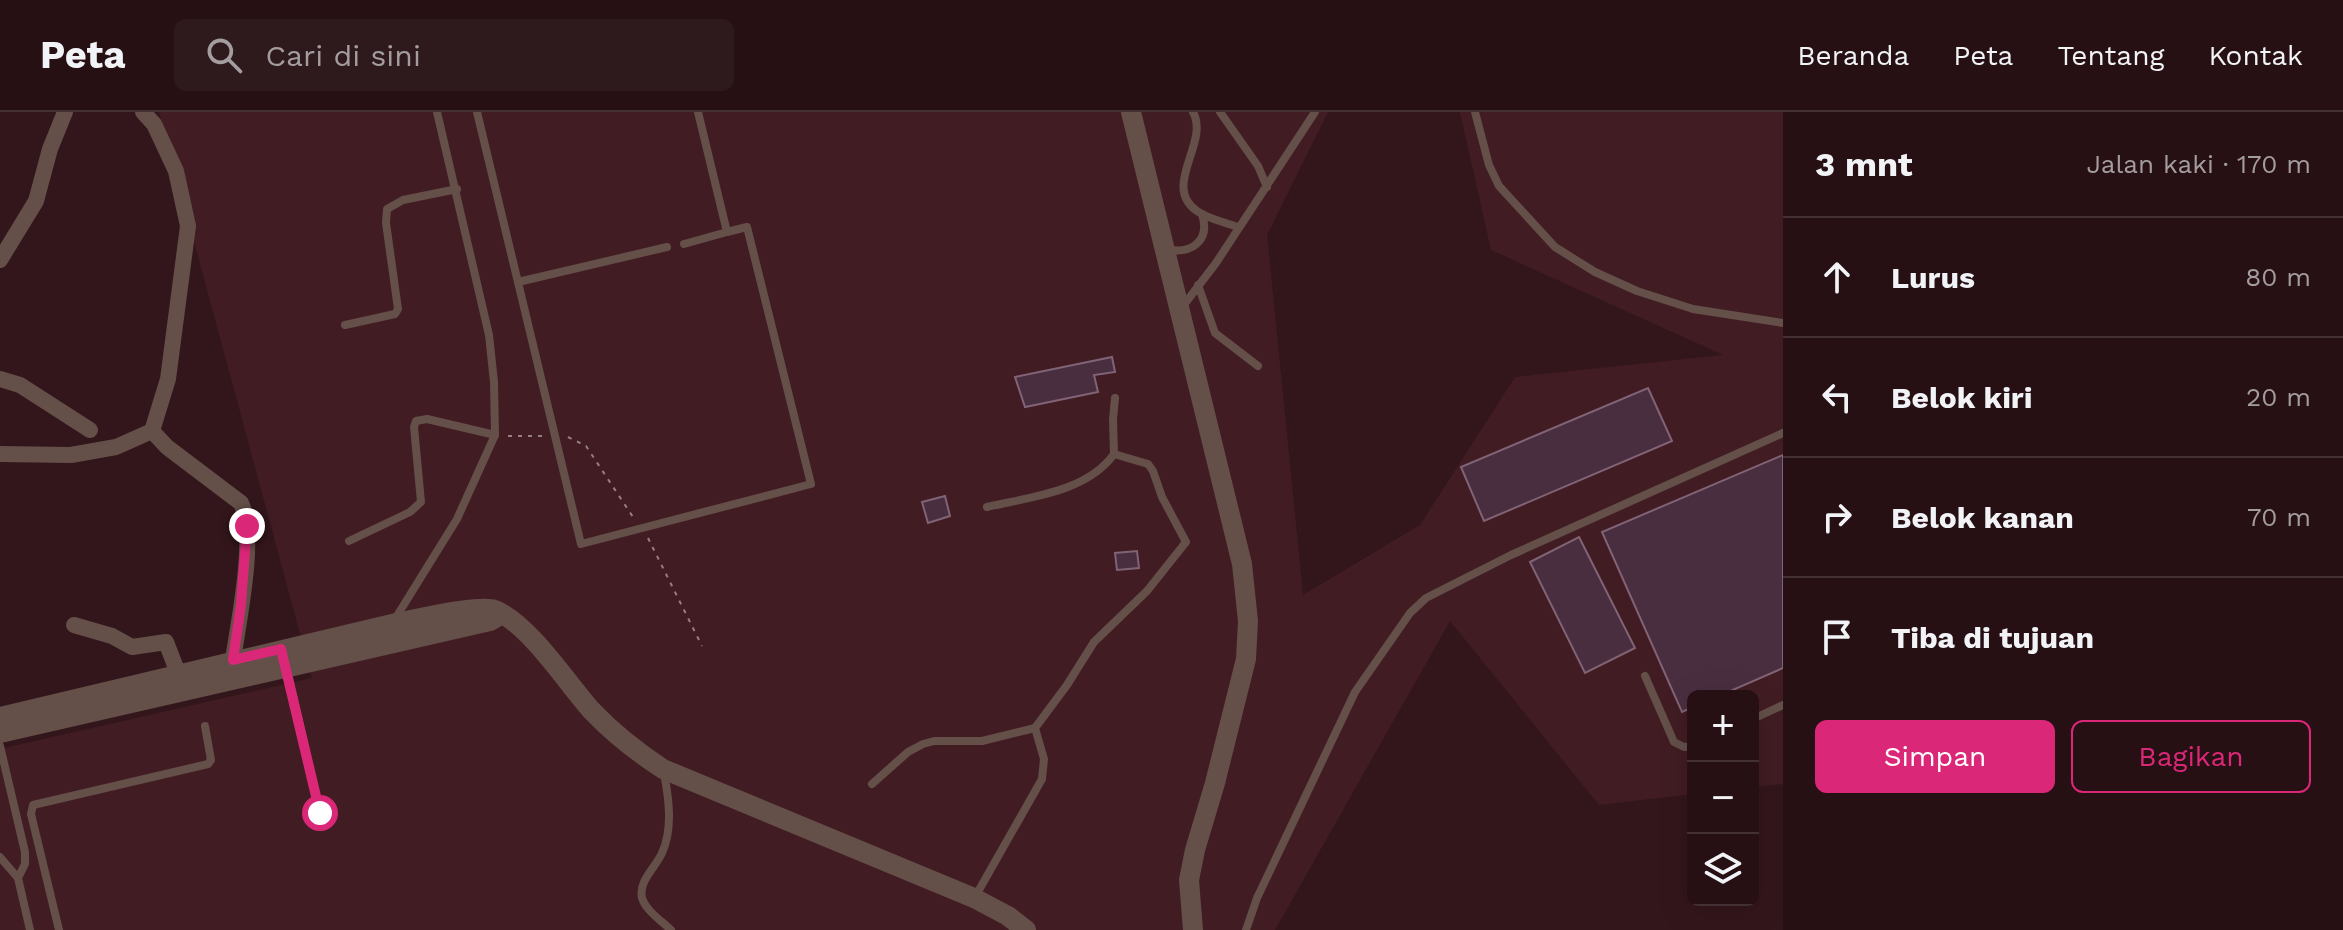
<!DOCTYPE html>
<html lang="id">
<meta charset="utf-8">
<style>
body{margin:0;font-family:"Work Sans",sans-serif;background:#2e191d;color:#f1f3f6}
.controls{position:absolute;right:24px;bottom:24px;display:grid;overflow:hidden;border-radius:12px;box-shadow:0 8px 32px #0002}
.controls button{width:72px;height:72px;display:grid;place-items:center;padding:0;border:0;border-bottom:2px solid #423034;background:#261014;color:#f1f3f6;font:40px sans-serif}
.stop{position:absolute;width:24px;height:24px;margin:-18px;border:6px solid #db2777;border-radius:50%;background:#fff}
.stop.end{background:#db2777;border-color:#fff;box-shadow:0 2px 8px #0008}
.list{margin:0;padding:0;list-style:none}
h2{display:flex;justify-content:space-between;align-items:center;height:104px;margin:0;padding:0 32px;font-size:34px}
h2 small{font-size:26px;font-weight:400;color:#a49da0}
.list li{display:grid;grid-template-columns:52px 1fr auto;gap:24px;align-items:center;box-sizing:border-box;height:120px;padding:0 32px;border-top:2px solid #423034}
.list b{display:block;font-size:30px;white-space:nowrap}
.list em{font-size:26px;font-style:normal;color:#a49da0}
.actions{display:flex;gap:16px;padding:24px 32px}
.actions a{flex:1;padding:18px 0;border:2px solid #db2777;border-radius:12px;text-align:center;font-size:28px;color:#db2777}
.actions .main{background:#db2777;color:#fff}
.icon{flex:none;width:44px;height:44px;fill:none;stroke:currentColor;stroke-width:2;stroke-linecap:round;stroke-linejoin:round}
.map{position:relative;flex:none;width:1783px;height:818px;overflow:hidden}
header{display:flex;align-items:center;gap:48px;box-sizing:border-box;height:112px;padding:0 40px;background:#261014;border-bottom:2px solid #423034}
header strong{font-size:38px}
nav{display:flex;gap:44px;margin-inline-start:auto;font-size:28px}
.search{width:560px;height:72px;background:#2e191d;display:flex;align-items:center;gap:20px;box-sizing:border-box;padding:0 28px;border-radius:12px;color:#a49da0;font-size:30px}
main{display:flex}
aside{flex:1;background:#261014}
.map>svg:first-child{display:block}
</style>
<header>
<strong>Peta</strong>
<div class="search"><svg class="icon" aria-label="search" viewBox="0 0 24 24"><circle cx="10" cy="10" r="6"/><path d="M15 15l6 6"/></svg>Cari di sini</div>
<nav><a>Beranda</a><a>Peta</a><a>Tentang</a><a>Kontak</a></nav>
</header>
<main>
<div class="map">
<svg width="1783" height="818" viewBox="0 0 1783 818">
<rect width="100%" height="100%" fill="#33161b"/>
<polygon fill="#411c23" points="159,0 1328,0 1267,123 1303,483 1420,413 1515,265 1723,243 1491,138 1460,0 1783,0 1783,672 1753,675 1753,584 1693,584 1693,682 1599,693 1450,509 1275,818 0,818 0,637 312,566"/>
<g fill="#492e3f" stroke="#816376" stroke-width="2">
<polygon points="1112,245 1115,260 1094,263 1098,280 1025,295 1015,265"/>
<polygon points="1648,276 1672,329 1484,409 1461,355"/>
<polygon points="1783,343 1783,556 1719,584 1693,584 1693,595 1682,600 1602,420"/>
<polygon points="945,384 950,404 928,411 922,390"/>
<polygon points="1579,425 1635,536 1585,561 1530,450"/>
<polygon points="1137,439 1139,456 1117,458 1115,441"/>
</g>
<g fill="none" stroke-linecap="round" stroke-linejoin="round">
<g stroke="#977e82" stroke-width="2" stroke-dasharray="4 6" stroke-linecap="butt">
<polyline points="508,324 545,324"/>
<polyline points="568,325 586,334 635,408"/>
<polyline points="648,426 702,534"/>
</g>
<g stroke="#644f49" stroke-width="8">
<polyline points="477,0 581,432 811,372 747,115 727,120"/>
<path d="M1193 0C1210 31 1161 74 1197 99 1208 107 1225 110 1237 115"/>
<polyline points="1220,0 1258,54 1267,75"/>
<polyline points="1475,0 1489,53 1499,74 1555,135 1595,160 1637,179 1693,197 1783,211"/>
<polyline points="684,132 727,120 698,0"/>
<path d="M1165 137C1190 143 1211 130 1202 102"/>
<polyline points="518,170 667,135"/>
<polyline points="1198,173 1215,221 1258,254"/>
<polyline points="1183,194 1216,151 1315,0"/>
<polyline points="345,213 395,202 398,197 386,111 387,97 403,88 457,77"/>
<path d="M987 395C1030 385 1087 380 1114 342"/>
<polyline points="349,429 410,400 421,390 414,315 416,309 427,307 495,323"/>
<polyline points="395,507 457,407 495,323 494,270 489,223 437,0"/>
<polyline points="287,557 320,701"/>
<polyline points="1645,564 1674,630 1684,635 1693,634"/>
<polyline points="1753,607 1783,593"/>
<polyline points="0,634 25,740 25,752 18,766"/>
<path d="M664 661C669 687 673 717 662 741 656 755 638 769 642 786 646 799 662 809 671 818"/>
<polyline points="872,672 908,640 923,632 934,629 982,629 1035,616"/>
<polyline points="0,745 18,766 30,818"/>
<polyline points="975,785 1042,667 1044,647 1035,616 1067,573 1094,530 1147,479 1186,430 1162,385 1153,359 1148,352 1114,342 1113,307 1115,286"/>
<polyline points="59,818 31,702 33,693 208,652 211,648 205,614"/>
<polyline points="1246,818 1257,786 1355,580 1410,501 1426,486 1511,443 1783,321"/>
</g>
<g stroke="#644f49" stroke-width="16">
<path d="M143 0 154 12 176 59 188 114 168 267 152 319 167 335 241 391C257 424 238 511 233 548L235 559"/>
<polyline points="0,148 36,89 50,37 65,0"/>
<polyline points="0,267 20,273 90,318"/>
<polyline points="0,342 71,343 116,335 152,319"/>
<polyline points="74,513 112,524 132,535 166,530 178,561"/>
</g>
<g stroke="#644f49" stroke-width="20">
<polyline points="1131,0 1242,452 1248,509 1246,547 1215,671 1195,738 1189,768 1193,818"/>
<path d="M0 605 392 512C412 508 479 492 495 498 530 513 566 570 592 599 613 621 637 640 663 657L974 786 1008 804 1026 818"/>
<polyline points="0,621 490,509 497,505"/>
</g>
</g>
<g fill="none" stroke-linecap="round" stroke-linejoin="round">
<polyline stroke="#db2777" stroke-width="10" points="247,414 241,492 233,548 281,537 320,701"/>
</g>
</svg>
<div class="controls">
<button>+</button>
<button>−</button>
<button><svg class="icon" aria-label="layers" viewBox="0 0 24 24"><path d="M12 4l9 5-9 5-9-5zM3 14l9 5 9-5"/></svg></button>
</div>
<div class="stop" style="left:320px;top:701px"></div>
<div class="stop end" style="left:247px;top:414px"></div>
</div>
<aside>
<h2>3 mnt<small>Jalan kaki · 170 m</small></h2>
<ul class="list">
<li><svg class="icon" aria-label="ahead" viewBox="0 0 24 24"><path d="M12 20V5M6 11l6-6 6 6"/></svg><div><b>Lurus</b></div><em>80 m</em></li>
<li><svg class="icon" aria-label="left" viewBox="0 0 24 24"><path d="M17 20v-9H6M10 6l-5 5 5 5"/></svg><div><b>Belok kiri</b></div><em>20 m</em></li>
<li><svg class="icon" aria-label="right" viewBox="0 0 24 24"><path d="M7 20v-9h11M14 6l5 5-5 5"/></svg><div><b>Belok kanan</b></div><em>70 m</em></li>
<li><svg class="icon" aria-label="arrive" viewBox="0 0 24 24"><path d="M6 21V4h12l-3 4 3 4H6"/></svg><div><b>Tiba di tujuan</b></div></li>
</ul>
<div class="actions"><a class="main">Simpan</a><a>Bagikan</a></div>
</aside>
</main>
